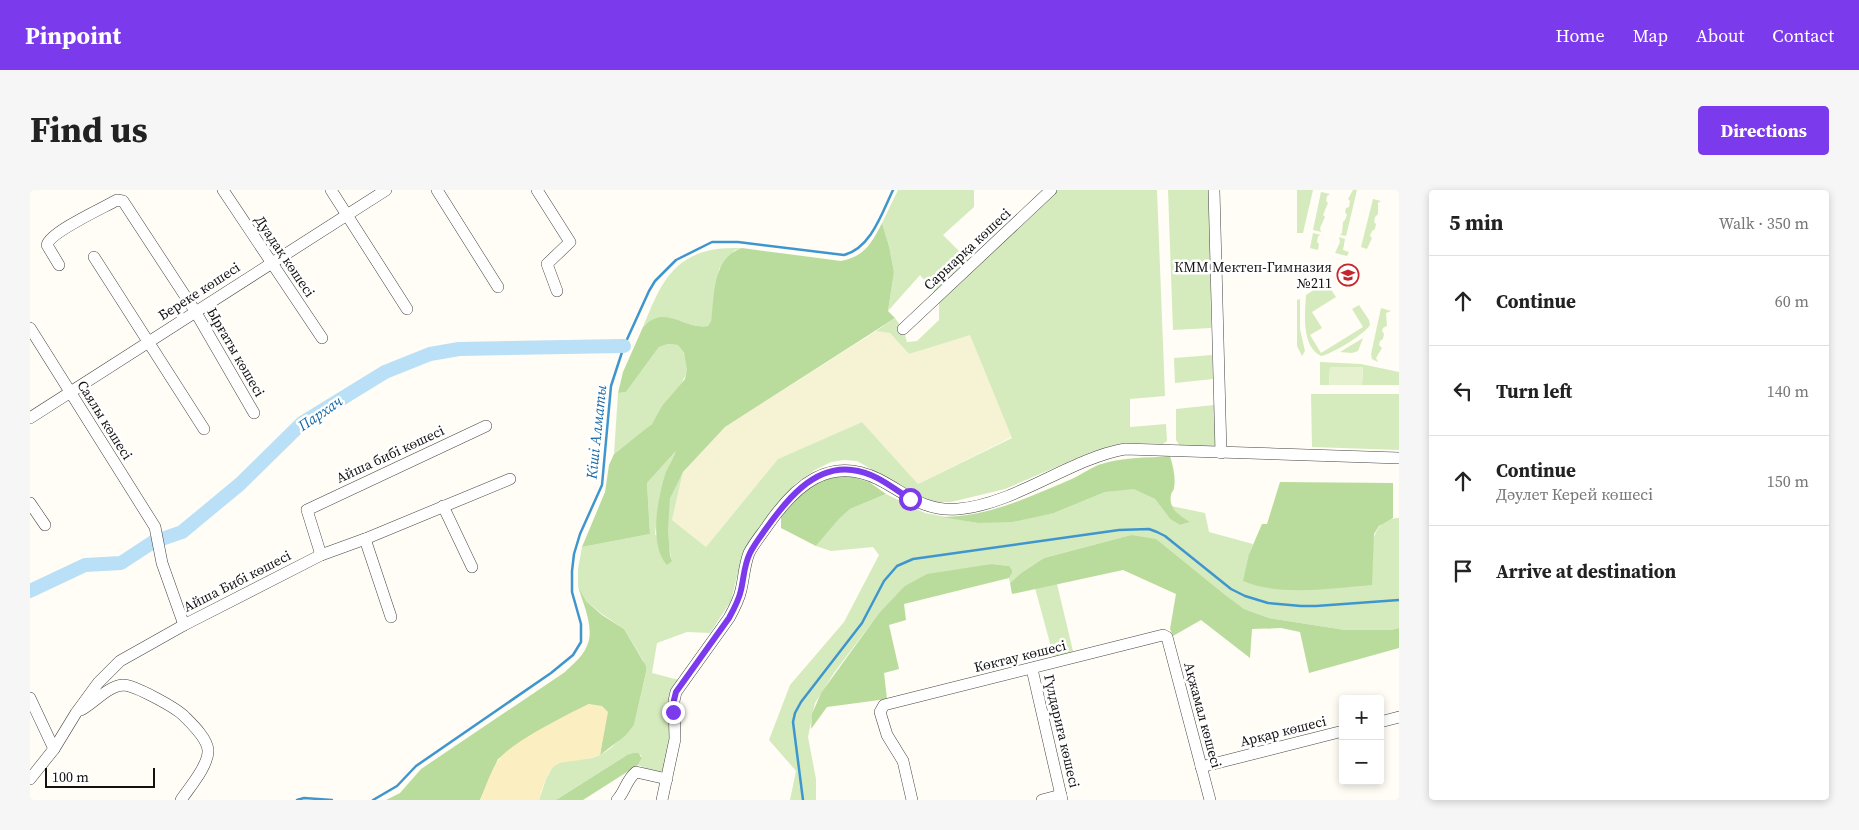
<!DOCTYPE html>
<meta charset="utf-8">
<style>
body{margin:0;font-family:"Source Serif 4",serif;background:#f6f6f6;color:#222}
.controls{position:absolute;right:15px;bottom:15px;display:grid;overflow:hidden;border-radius:5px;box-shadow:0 2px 8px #0003}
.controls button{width:45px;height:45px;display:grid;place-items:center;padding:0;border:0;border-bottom:1px solid #e0e0e0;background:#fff;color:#222;font:25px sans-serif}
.scale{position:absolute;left:15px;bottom:12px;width:110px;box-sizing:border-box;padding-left:5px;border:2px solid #111;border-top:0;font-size:14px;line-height:18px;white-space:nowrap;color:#111;-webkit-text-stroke:4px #fff;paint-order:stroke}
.stop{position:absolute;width:15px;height:15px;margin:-11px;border:4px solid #7c3aed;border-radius:50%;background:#fff}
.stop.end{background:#7c3aed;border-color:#fff;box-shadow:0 1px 5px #0008}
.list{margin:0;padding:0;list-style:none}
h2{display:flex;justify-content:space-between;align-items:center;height:65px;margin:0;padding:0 20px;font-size:21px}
h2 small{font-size:16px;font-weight:400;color:#767676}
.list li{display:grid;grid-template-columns:32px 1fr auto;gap:15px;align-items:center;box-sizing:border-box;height:90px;padding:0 20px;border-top:1px solid #e0e0e0}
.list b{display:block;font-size:19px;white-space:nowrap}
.list p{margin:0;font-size:16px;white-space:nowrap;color:#767676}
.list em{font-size:16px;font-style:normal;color:#767676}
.icon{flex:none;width:28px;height:28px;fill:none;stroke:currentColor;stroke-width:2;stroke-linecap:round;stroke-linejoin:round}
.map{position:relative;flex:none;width:1369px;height:610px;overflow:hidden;border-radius:5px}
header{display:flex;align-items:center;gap:30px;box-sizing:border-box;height:70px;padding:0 25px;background:#7c3aed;color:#fff}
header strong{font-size:24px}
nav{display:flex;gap:28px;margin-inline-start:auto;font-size:18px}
.intro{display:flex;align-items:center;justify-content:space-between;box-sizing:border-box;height:120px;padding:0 30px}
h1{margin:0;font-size:35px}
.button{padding:12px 22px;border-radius:5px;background:#7c3aed;color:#fff;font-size:18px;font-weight:700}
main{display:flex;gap:30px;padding:0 30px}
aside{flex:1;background:#fff;border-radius:5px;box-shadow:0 2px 8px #0003}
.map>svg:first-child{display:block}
</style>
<header>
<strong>Pinpoint</strong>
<nav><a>Home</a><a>Map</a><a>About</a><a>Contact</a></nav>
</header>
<div class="intro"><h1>Find us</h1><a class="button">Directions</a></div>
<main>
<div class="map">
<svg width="1369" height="610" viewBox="0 0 1369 610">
<rect width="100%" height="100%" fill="#fffdf5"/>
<polygon fill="#f6f3d4" points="846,141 860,142 879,164 940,144 982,247 888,294 832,232 748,269 676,357 642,330 653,282 695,237"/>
<g fill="#d5ebbd">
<polygon points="868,0 944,0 944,17 913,45 938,70 904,102 890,85 858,121 864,82 859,56 852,33"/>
<path d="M1025 0H1127L1135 206 1100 209V237L1136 234 1137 251 1133 254 1093 253 1061 262 975 299 921 312H906L890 307 827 271 814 270 801 272 785 280 766 293 755 305 726 344 712 366 701 411 680 443 657 442 627 453 622 483 649 490 639 512 638 518 642 543 633 581 627 583 608 575 612 568 611 565H597L526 610H509L516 589 523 576 530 572 562 568 570 565 581 558 604 535 616 482 613 470 594 439 572 424 556 411 548 396V379L552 357 620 344 617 293 648 259 637 281 630 304 625 344 642 371C638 358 636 321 640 307 643 299 649 290 653 282L642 330 676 357 748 269 832 232 888 294 982 248 940 145 879 164 860 143 846 141 865 128 873 139 877 152 887 151 909 130V108Z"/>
<polygon points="1138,0 1180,0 1181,138 1143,140"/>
<polygon points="1267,0 1283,0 1273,43 1267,43"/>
<polygon points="1323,0 1327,0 1316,46 1310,45 1312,43 1313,32 1315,30 1317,25 1315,22 1316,18 1319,17 1320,11 1318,9"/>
<polygon points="1291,2 1300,4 1297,6 1296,11 1298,13 1293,25 1295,27 1290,38 1291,42 1283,40"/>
<polygon points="1343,9 1351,11 1348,13 1348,24 1345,27 1344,32 1346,34 1345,39 1342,41 1340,46 1342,48 1337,59 1331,57"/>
<polygon points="1283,43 1291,45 1288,46 1287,52 1289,54 1288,60 1280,58"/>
<polygon points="1309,47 1315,49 1313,60 1319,62 1317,66 1305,63 1310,52"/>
<path d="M712 58 705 60 689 79 681 131 678 136C656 140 634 115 613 137 628 101 639 69 681 60 691 58 702 58 712 58Z"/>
<path d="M1296 92 1306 107 1282 122 1292 138 1280 145 1291 163 1333 137 1322 119 1329 115 1339 130 1340 135C1335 144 1302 164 1291 166 1271 156 1275 123 1276 105Z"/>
<polygon points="1270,109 1270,139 1275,161 1272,166 1267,156 1267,110"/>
<polygon points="1351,118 1361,121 1356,123 1357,136 1353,138 1352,141 1354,144 1353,149 1350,151 1349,155 1352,158 1346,168 1348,172 1342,169 1341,164"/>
<polygon points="1333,148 1328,161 1322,163 1310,162"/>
<path d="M638 154 648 155C669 180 650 195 634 215 629 221 627 229 621 235 610 245 596 254 584 264L588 203 596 202 629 157Z"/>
<polygon points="1182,165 1183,189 1145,193 1144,168"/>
<polygon points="1290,172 1331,174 1369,182 1369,195 1332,195 1333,177 1300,177 1299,195 1290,195"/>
<polygon points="1281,204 1369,204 1369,260 1282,257"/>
<polygon points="1184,215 1188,249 1186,256 1182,258 1150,256 1146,250 1146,219"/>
<path d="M1104 298 1125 309 1140 329 1150 335 1159 332 1149 325 1141 316 1175 323 1179 342 1223 354 1219 364 1342 395C1342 371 1335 329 1369 328V438L1361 440H1315L1239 428 1214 419 1101 345 1014 368 991 383 980 393 979 388 982 383 979 376 962 374 867 404 849 423 804 483 785 513 778 547 786 589V610H760L766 581 739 550 760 495 814 432 849 365 843 357 801 361 786 356 809 329 820 319 856 304 895 323 948 333 1024 323 1075 302Z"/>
<polygon points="1027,394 1043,461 1041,464 1024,468 1005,398"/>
</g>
<g fill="#b9dc9c">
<path d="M852 33 859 56 864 82 858 121 865 128 695 237 653 282 640 308 638 339 640 365 642 371 637 375C618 354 628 306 636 282 639 275 644 268 646 261L617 293 620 344 552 357 575 302 579 275 584 264 622 234 632 216 655 189 657 179 654 163 648 155 638 154 629 157 596 202 588 203 593 182 613 137C635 113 654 140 678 136L681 131C685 104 682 68 712 58L811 71C835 66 841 54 852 33Z"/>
<path d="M1140 266C1143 276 1146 288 1144 298 1143 303 1142 300 1141 305 1138 318 1150 326 1160 332L1150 335 1140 329 1125 309 1104 299 1075 302 1024 323 982 332 948 333 912 327C958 327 1002 306 1044 288 1052 284 1059 279 1068 275 1091 267 1116 268 1140 266Z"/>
<path d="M816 285 839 292 856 304 820 319 809 329 786 356 751 338V327C769 304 785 287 816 285Z"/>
<path d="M1250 292 1363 293V328L1349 336 1344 344 1342 395C1301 398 1251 407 1213 391L1219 364 1232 334H1237Z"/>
<polygon points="1101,345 1126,349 1195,405 1214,419 1239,428 1315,440 1361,440 1369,438 1369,458 1279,483 1270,442 1251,438 1222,439 1220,468 1171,430 1143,446 1140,439 1146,404 1093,380 982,404 980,393 991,383 1014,368"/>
<polygon points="962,374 979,376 982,380 982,383 979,388 874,414 876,430 859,435 869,479 854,483 857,509 797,517 781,539 782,524 791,503 849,423 867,404 875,396 897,384"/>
<path d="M548 396 556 411 572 425 594 439 616 476V482L604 535 595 546 570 565 577 522 559 514 498 547 468 569 450 610H356L370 603 391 579 535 482C542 475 552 467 556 458 566 440 553 414 548 396Z"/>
<polygon points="604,563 608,563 612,568 608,575 553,610 526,610 597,565"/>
</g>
<path fill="#fbeec1" d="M559 514 572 516 578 522 570 565C530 579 523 558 509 610H450C456 597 461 579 470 568 481 553 541 522 559 514Z"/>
<polygon fill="#e6f2cf" points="1300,177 1333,177 1332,195 1299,195"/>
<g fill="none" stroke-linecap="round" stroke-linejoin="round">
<g stroke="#3f96cf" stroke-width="2.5">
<polyline points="267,610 274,608 302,610"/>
<path d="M343 610 367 596 386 576 521 483 543 465 551 452V434L542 402V381L544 364 550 344 572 295 581 196 594 156 619 101 625 91 646 70 682 52H708L814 65C841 58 852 23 863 0"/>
<polyline points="773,610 763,532 765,523 771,512 832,433 854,391 867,376 883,369 1089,340 1119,339 1127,342 1135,346 1201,399 1215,406 1238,413 1271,416 1286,416 1369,410"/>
</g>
<polyline stroke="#b9e0f7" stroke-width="14" points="0,401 55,375 91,373 123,352 152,342 210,294 272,233 355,182 400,164 429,159 594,156"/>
<g stroke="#444" stroke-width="12">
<g id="minor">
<polyline points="193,0 292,148"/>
<polyline points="301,0 377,119"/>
<polyline points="407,0 468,97"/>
<polyline points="507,0 540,52 517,74 527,101"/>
<polyline points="1184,0 1191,263"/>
<polyline points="64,67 174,239"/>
<path d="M29 75 17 55C20 42 73 18 87 10L93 11 165 121 224 223"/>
<polyline points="0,138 125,337 132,373 154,435"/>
<polyline points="873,139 1021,0"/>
<polyline points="0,228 356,0"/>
<polyline points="0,313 15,335"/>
<polyline points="413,316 442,377"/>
<polyline points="335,349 361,427"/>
<polyline points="291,365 277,320 456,236"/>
<polyline points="1002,479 1032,610"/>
<polyline points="0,508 24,559"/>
<path d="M51 520C64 513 78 496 93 495 105 495 146 518 154 526 162 534 177 548 178 560 179 575 159 598 151 610"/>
<polyline points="1350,532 1369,527"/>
<polyline points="1171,577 1313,541"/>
<polyline points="0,589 24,559 46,523 68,493 90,471 154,435 291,365 335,349 480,289"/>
<path d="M587 610C595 602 596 590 606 582L637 589"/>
<path d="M632 610 645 549 644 511 646 502 699 428C704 419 709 410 711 400 714 388 714 376 719 363 724 353 732 344 738 335 765 296 799 265 848 289 876 303 893 322 928 319 986 314 1039 269 1095 259L1369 268"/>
<polyline points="882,610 873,571 857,545 850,522 854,515 1133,445 1137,447 1180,610"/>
<polyline points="1012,610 1031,605"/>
</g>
</g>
<use href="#minor" stroke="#fff" stroke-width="11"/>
</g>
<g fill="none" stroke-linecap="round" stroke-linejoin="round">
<path stroke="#7c3aed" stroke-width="6" d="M643 522 644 510 646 502 699 428C704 419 709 410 711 400 714 387 714 375 720 363 724 355 730 347 735 340 755 312 783 275 822 280 844 282 863 298 880 309"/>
</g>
<defs>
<g id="school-ring" transform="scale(1.125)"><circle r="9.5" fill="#fff" stroke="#c4262e" stroke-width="1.5"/><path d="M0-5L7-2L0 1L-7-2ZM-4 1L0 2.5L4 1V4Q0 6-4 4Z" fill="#c4262e"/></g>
</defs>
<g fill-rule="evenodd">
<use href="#school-ring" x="1318" y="85"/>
</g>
<g text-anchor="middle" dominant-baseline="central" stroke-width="5" stroke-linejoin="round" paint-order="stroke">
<g font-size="14" fill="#111" stroke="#fff">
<text transform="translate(937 59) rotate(-43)">Сарыарқа көшесі</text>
<text transform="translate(255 66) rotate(56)">Дуадақ көшесі</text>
<text transform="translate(169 101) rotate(-33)">Береке көшесі</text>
<text transform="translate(206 162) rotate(60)">Ырғаты көшесі</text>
<text transform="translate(75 230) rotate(58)">Саялы көшесі</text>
<text transform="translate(360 264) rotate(-25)">Айша бибі көшесі</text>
<text transform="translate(207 391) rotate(-27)">Айша Бибі көшесі</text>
<text transform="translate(990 466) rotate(-14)">Көктау көшесі</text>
<text transform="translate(1173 525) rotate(75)">Ақжамал көшесі</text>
<text transform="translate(1032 541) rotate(77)">Гүлдариға көшесі</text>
<text transform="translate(1253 541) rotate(-14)">Арқар көшесі</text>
</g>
<g font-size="14" fill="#111" stroke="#fff" text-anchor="end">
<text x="1302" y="77">КММ Мектеп-Гимназия<tspan x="1302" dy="16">№211</tspan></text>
</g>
<g font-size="15" font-style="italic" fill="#1768a6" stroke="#fff">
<text transform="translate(290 223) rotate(-34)">Пархач</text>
<text transform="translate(566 242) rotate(-84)">Кіші Алматы</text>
</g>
</g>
</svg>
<div class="controls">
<button>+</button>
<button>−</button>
</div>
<div class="scale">100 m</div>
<div class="stop" style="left:880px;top:309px"></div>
<div class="stop end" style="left:643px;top:522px"></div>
</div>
<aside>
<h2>5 min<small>Walk · 350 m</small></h2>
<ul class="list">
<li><svg class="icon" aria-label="ahead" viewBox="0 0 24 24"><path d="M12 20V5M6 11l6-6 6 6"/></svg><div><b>Continue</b></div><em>60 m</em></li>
<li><svg class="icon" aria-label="left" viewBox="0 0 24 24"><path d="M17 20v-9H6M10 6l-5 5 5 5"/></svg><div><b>Turn left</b></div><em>140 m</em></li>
<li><svg class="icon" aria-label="ahead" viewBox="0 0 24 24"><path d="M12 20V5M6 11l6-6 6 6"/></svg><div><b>Continue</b><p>Дәулет Керей көшесі</p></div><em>150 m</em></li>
<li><svg class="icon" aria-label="arrive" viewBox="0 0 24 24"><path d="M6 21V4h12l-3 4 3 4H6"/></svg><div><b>Arrive at destination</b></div></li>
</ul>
</aside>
</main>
